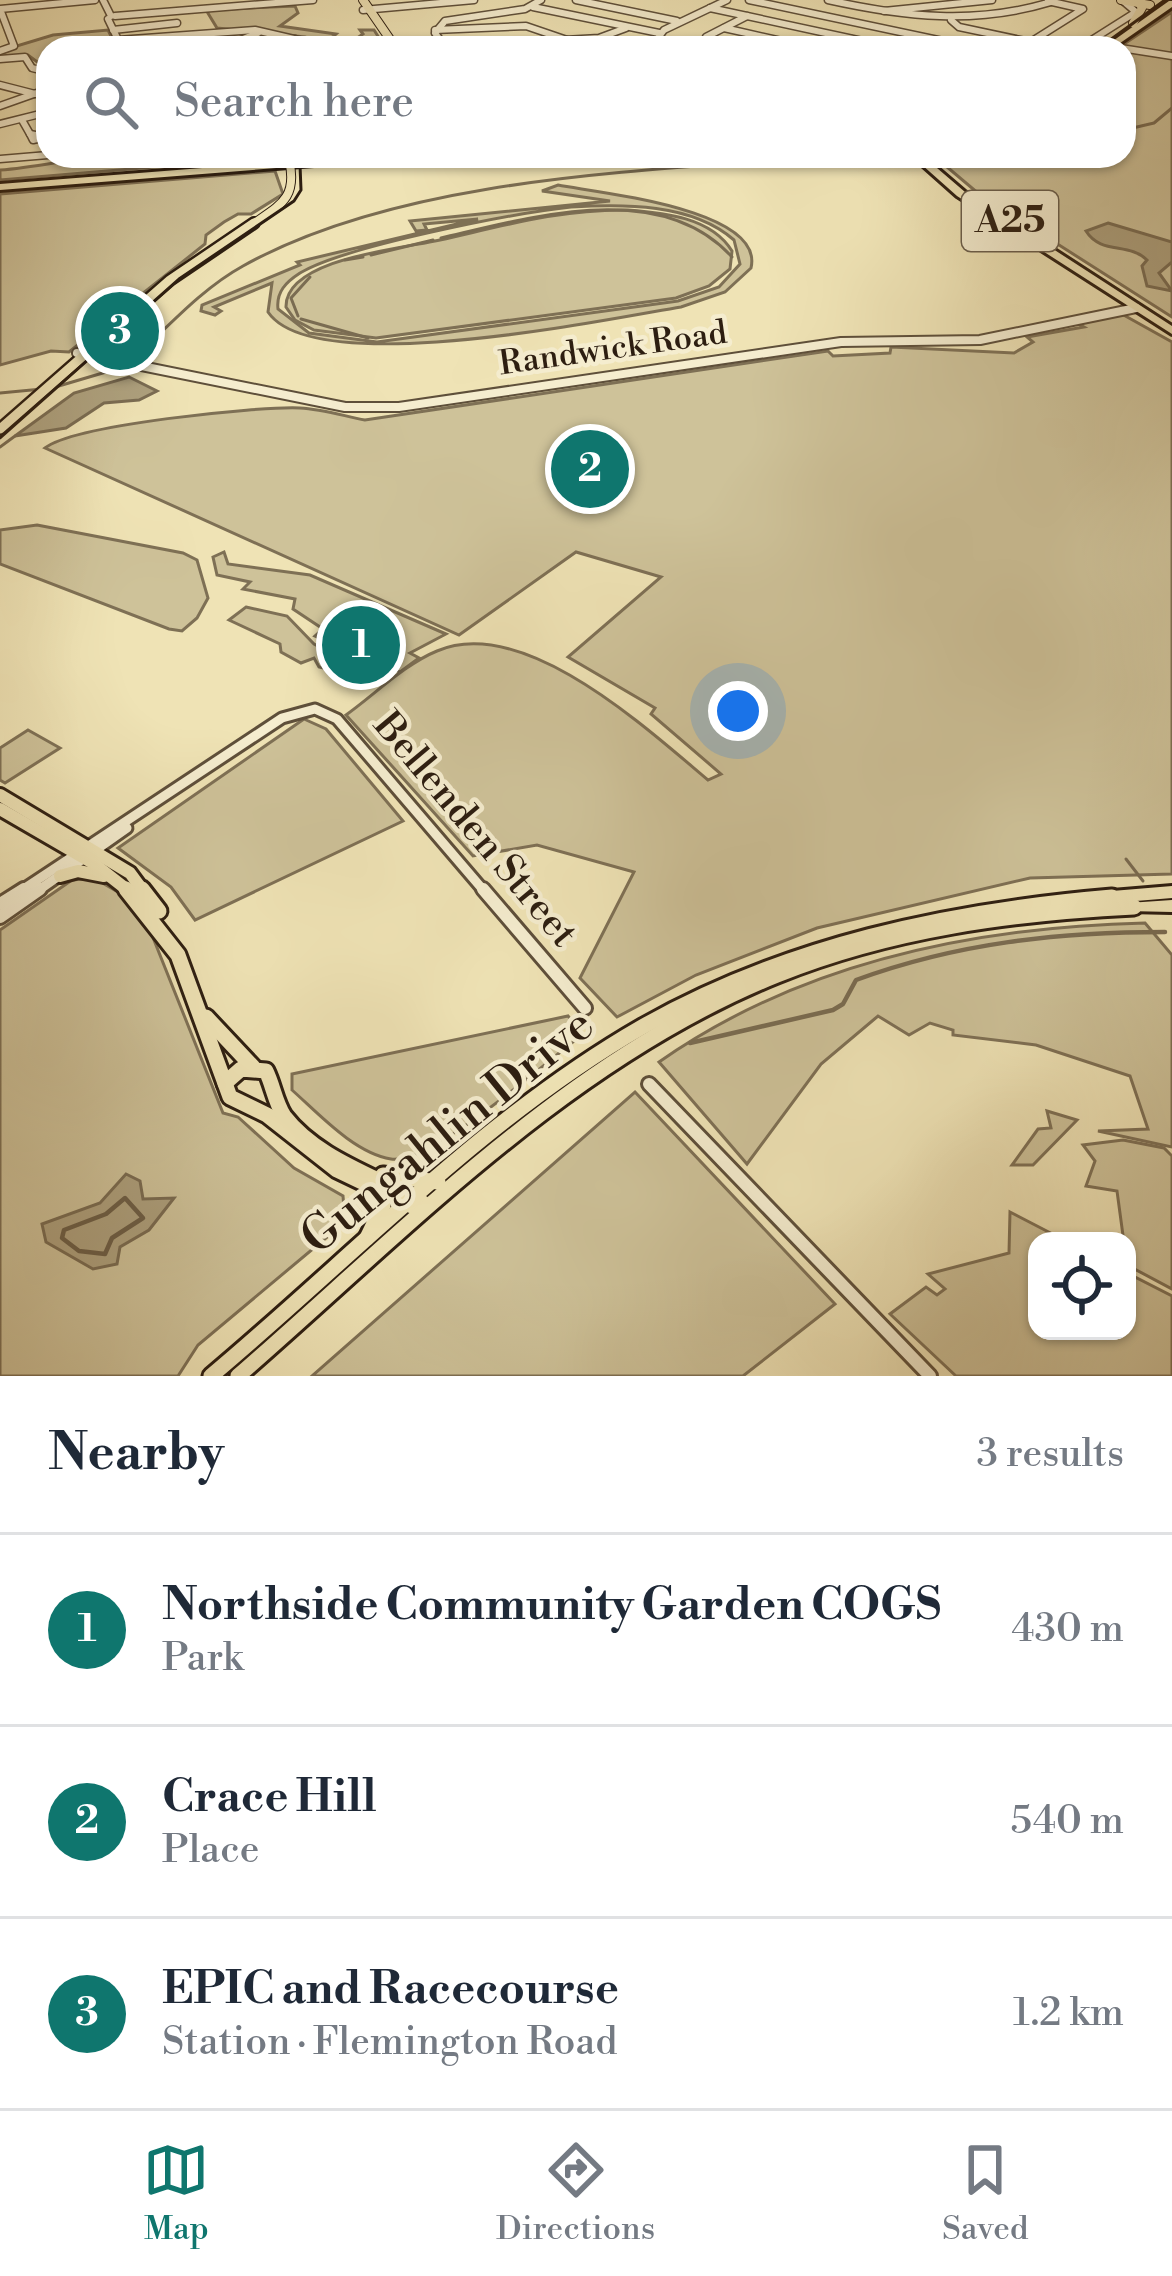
<!DOCTYPE html>
<meta charset="utf-8">
<style>
body{margin:0;font-family:"Libre Bodoni",serif;background:#f2f2f3;color:#1f2937}
.controls{position:absolute;right:36px;bottom:36px;display:grid;overflow:hidden;border-radius:24px;box-shadow:0 3px 9px #0004}
.controls button{width:108px;height:108px;display:grid;place-items:center;padding:0;border:0;border-bottom:3px solid #e0e1e3;background:#fff;color:#1f2937;font:60px sans-serif}
.you{position:absolute;left:738px;top:711px;width:42px;height:42px;margin:-30px;border:9px solid #fff;border-radius:50%;background:#1a73e8;box-shadow:0 0 0 18px #1a73e833}
.badge{display:grid;place-items:center;width:78px;height:78px;border-radius:50%;background:#0f766e;color:#fff;font-size:39px;font-weight:700}
.pin{position:absolute;translate:-50% -50%;border:6px solid #fff;box-shadow:0 3px 12px #0006}
.list{margin:0;padding:0;list-style:none}
h2{display:flex;justify-content:space-between;align-items:center;height:156px;margin:0;padding:0 48px;font-size:51px}
h2 small{font-size:39px;font-weight:400;color:#747a83}
.list li{display:grid;grid-template-columns:78px 1fr auto;gap:36px;align-items:center;box-sizing:border-box;height:192px;padding:0 48px;border-top:3px solid #e0e1e3}
.list b{display:block;font-size:45px;white-space:nowrap}
.list p{margin:0;font-size:39px;white-space:nowrap;color:#747a83}
.list em{font-size:39px;font-style:normal;color:#747a83}
.icon{flex:none;width:66px;height:66px;fill:none;stroke:currentColor;stroke-width:2;stroke-linecap:round;stroke-linejoin:round}
.map{position:relative;flex:none;width:1172px;height:1376px;overflow:hidden}
.search{position:absolute;background:#fff;box-shadow:0 3px 9px #0004;left:36px;right:36px;top:36px;height:132px;display:flex;align-items:center;gap:30px;box-sizing:border-box;padding:0 42px;border-radius:36px;color:#747a83;font-size:45px}
.sheet{height:732px;background:#fff}
nav{display:flex;justify-content:space-around;align-items:center;box-sizing:border-box;height:168px;border-top:3px solid #e0e1e3;background:#fff;font-size:33px;color:#747a83}
nav a{display:grid;justify-items:center;gap:6px}
nav .on{color:#0f766e}
.map>svg:first-child{display:block}
</style>
<div class="map">
<svg width="1172" height="1376" viewBox="0 0 1172 1376">
<rect width="100%" height="100%" fill="#efe3b5"/>
<filter id="stains"><feTurbulence type="fractalNoise" baseFrequency=".00167" numOctaves="4"/><feColorMatrix values="0 0 0 0 .2 0 0 0 0 .09 0 0 0 0 .02 0 0 0 .5 -.17"/></filter>
<radialGradient id="worn" r=".72"><stop offset=".6" stop-color="#630" stop-opacity="0"/><stop offset="1" stop-color="#630" stop-opacity=".3"/></radialGradient>
<g fill="#cec299" stroke="#7e7055" stroke-width="3" fill-rule="evenodd">
<polygon points="295,6 298,13 280,26 336,34 329,40 350,43 363,34 360,30 374,30 381,41 333,46 305,37 217,28 206,10"/>
<polygon points="1172,12 1172,317 979,194 934,156 1124,156 1124,48 1118,48"/>
<polygon points="108,30 117,48 48,48 48,70 28,55 0,58 0,51 53,35"/>
<path d="M159 156H285L0 180V170C29 168 56 162 85 158 109 155 130 168 159 156Z"/>
<polygon points="275,171 283,194 251,214 238,214 224,222 206,235 205,244 69,352 51,351 0,365 0,194"/>
<path d="M558 185C599 193 765 209 751 268L725 292 681 307C603 320 314 380 268 312L272 283 214 307 221 311 215 315 201 311 202 305 300 265 297 262 478 219 424 224 427 230 416 231 410 221 610 201 542 191ZM571 207C623 204 692 203 734 240L740 264 719 287 678 301 377 342 309 333 278 309C276 292 286 282 300 273 345 246 515 213 571 207Z"/>
<path d="M628 210C664 213 711 217 732 251L730 269 709 286 676 298 376 338 314 330 295 320 286 307C285 258 406 248 440 240 499 227 559 209 628 210Z"/>
<path d="M1120 313 1172 342V874L1030 878 817 928 696 975 617 1017 580 978 634 872 537 845 473 856 346 715C374 695 405 664 437 651 523 614 646 728 708 780L721 774 651 714 655 708 568 657 661 577 576 552 459 635 45 448C74 425 258 406 300 408 322 409 344 416 365 420L828 351 833 356 890 353 891 347 1014 353 1033 342 1027 337 1084 327 1077 323Z"/>
<polygon points="37,525 183,553 197,560 208,598 197,618 182,631 169,629 0,564 0,530"/>
<polygon points="224,552 228,564 310,575 446,634 410,653 419,658 400,672 315,636 323,629 293,609 295,599 243,589 250,582 217,575 213,557"/>
<polygon points="246,607 287,616 314,644 364,669 344,673 319,667 314,658 301,663 281,652 280,644 229,620"/>
<polygon points="304,719 326,729 403,821 195,920 171,887 118,848"/>
<polygon points="28,730 60,748 5,783 0,780 0,748"/>
<polygon points="94,878 140,905 223,1113 238,1117 294,1168 343,1196 345,1222 198,1345 178,1376 0,1376 0,930 72,880"/>
<path d="M1145 923 1172 955V1147L1098 1131 1148 1129 1130 1076 1036 1045 953 1035V1030L930 1023 909 1035 878 1016 821 1064 747 1164 659 1062C800 963 975 927 1145 923Z"/>
<path d="M568 1016 583 1034C546 1062 431 1165 391 1159 354 1153 318 1113 292 1090V1074Z"/>
<polygon points="635,1092 835,1304 743,1376 312,1376"/>
<polygon points="1047,1111 1077,1120 1033,1165 1012,1165 1038,1129 1051,1128"/>
<polygon points="1123,1140 1164,1148 1172,1156 1172,1289 1127,1265 1117,1191 1086,1186 1095,1161 1083,1145"/>
<polygon points="1010,1212 1066,1241 1037,1241 1037,1331 1127,1331 1127,1273 1172,1296 1172,1376 956,1376 890,1314 926,1287 937,1295 945,1289 928,1274 1009,1253"/>
</g>
<g fill="#ada07d" stroke="#7a6c52" stroke-width="3">
<path d="M1108 223 1172 242V262L1159 273 1172 291 1147 286 1142 266 1147 260C1129 242 1101 255 1086 231Z"/>
<polygon points="129,377 157,391 139,400 104,403 66,428 15,436 74,393"/>
<polygon points="126,1174 140,1181 143,1199 174,1198 149,1230 120,1247 117,1264 93,1269 46,1242 42,1224 100,1203"/>
</g>
<g fill="none" stroke-linecap="round" stroke-linejoin="round">
<polygon stroke="#6d5f47" stroke-width="4.5" points="125,1198 143,1218 112,1238 105,1254 79,1251 62,1238 64,1230 106,1214"/>
<g stroke="#7a6c52" stroke-width="3">
<polyline points="1124,130 1154,123 1172,108"/>
<polyline points="656,156 707,165"/>
<path d="M441 238C532 217 661 178 732 257"/>
<polyline points="371,255 433,240"/>
<polyline points="345,260 363,257"/>
<polyline points="298,316 291,298 310,277"/>
<polyline points="301,319 368,338"/>
<path d="M131 361C166 329 201 289 243 266 406 175 652 171 835 156"/>
<polyline points="52,388 123,367"/>
<polyline points="0,393 42,389"/>
<polyline points="0,447 15,436"/>
<polyline points="1126,859 1143,881"/>
</g>
<path stroke="#7a6c52" stroke-width="4.5" d="M690 1043 833 1010 843 1004 856 980C957 943 1058 932 1165 932"/>
<g stroke="#5e4f3a" stroke-width="9">
<g id="minor-far3">
<polyline points="103,0 111,16"/>
<polyline points="576,0 677,21"/>
<polyline points="749,0 976,48"/>
<path d="M828 0C905 17 975 25 1051 2"/>
<polyline points="533,7 659,33"/>
<polyline points="710,8 895,48"/>
<polyline points="363,10 474,0"/>
<polyline points="884,11 992,0"/>
<polyline points="115,16 313,0"/>
<polyline points="108,19 122,48"/>
<polyline points="951,20 959,27 1030,42"/>
<polyline points="724,28 813,48"/>
<polyline points="113,30 177,23"/>
<polyline points="435,30 526,26 567,40"/>
<polyline points="118,40 255,30 333,48"/>
<polyline points="655,42 664,30 727,0"/>
<polyline points="655,42 701,43"/>
<polyline points="1108,46 1172,56"/>
<polyline points="445,47 599,38 626,28"/>
<polyline points="221,48 258,33"/>
<polyline points="275,48 295,39"/>
<polyline points="446,48 435,33 445,21 525,9 541,0"/>
<polyline points="703,48 706,37 747,16"/>
<polyline points="830,48 851,39"/>
<polyline points="1021,48 1083,9 1048,1"/>
<polyline points="1079,48 1136,12 1123,1"/>
<polyline points="0,51 14,46 0,9 95,0"/>
<polyline points="0,59 25,57 32,68 48,72"/>
<polyline points="0,85 35,94"/>
<polyline points="0,106 48,89"/>
<polyline points="22,120 30,134"/>
<polyline points="0,124 48,112"/>
<polygon points="30,134 46,137 33,140"/>
<polyline points="0,159 48,155"/>
</g>
</g>
<g stroke="#5e4f3a" stroke-width="12">
<polyline id="minor-far2" points="77,353 345,407 399,407 841,342 980,340 1136,308"/>
</g>
<g stroke="#5e4f3a" stroke-width="15">
<g id="minor-far1">
<polyline points="19,892 282,718 315,709 337,719 485,892"/>
<polyline points="36,892 127,828"/>
</g>
</g>
<g stroke="#5e4f3a" stroke-width="18">
<g id="minor">
<polyline points="483,889 585,1008"/>
<polyline points="0,904 24,889"/>
<polyline points="0,917 40,889"/>
<polyline points="649,1084 930,1376"/>
</g>
</g>
<g stroke="#2d1e11" stroke-width="10">
<g id="major-far3">
<polyline points="363,0 396,48"/>
<polyline points="1121,0 1150,5"/>
<polyline points="1133,23 1142,8 1139,3"/>
<path d="M250 226C280 205 298 199 289 160"/>
</g>
</g>
<g stroke="#2d1e11" stroke-width="14">
<polyline id="major-far2" points="0,429 170,280 254,223"/>
</g>
<g stroke="#2d1e11" stroke-width="18">
<g id="major-far1">
<polyline points="0,795 130,873 144,892"/>
<polyline points="0,809 93,863 130,892"/>
<polyline points="60,876 78,871 104,876"/>
</g>
</g>
<g stroke="#2d1e11" stroke-width="21">
<g id="major">
<polyline points="126,889 178,955 230,1097 267,1115 337,1170 412,1206"/>
<polyline points="142,889 159,911"/>
<polyline points="206,1017 253,1067"/>
<path d="M225 1083 241 1069 266 1071C273 1085 275 1102 284 1116 318 1160 377 1176 423 1203"/>
<polyline points="383,1175 438,1182"/>
<polyline points="367,1238 383,1205 379,1192"/>
<path d="M211 1376C352 1258 482 1119 642 1027 787 945 948 911 1112 897"/>
<path d="M238 1376C405 1231 568 1059 777 975 891 929 1013 913 1134 907"/>
</g>
</g>
<g stroke="#2d1e11" stroke-width="6">
<g id="highway">
<polygon points="1169,1 1172,1 1172,7 1113,48 1103,48"/>
<polygon points="354,156 395,156 390,159 0,190 0,184"/>
<polygon points="912,156 923,156 965,192 1172,326 1172,334 957,196"/>
<polygon points="1172,886 1172,898 1112,903 1106,901 1103,897 1106,893 1112,891"/>
<polygon points="1172,900 1172,912 1128,911 1125,907 1128,903"/>
</g>
</g>
<use href="#minor-far3" stroke="#f5edcf" stroke-width="6"/>
<use href="#minor-far2" stroke="#f5edcf" stroke-width="8"/>
<use href="#minor-far1" stroke="#f5edcf" stroke-width="9"/>
<use href="#minor" stroke="#f5edcf" stroke-width="12"/>
<use href="#major-far3" stroke="#efe3b5" stroke-width="8"/>
<use href="#major-far2" stroke="#efe3b5" stroke-width="9"/>
<use href="#major-far1" stroke="#efe3b5" stroke-width="12"/>
<use href="#major" stroke="#efe3b5" stroke-width="15"/>
<use href="#highway" fill="#efe3b5" fill-rule="evenodd"/>
<g stroke="#2d1e11" stroke-width="3">
<polyline points="1099,48 1165,0"/>
<polyline points="0,438 179,279 294,201 301,190 300,165 371,156"/>
</g>
</g>
<g text-anchor="middle" dominant-baseline="central" stroke-width="9" stroke-linejoin="round" paint-order="stroke">
<g font-size="33" fill="#2d1e11" stroke="#f5edcf">
<text transform="translate(613 349) rotate(-8)">Randwick Road</text>
</g>
<rect fill="#f5edcf" stroke="#695c4a" stroke-width="3" x="962" y="191" width="96" height="60" rx="9"/>
<g font-size="36" font-weight="bold" fill="#2d1e11">
<text x="1010" y="221">A25</text>
</g>
<g font-size="39" fill="#2d1e11" stroke="#f5edcf">
<text transform="translate(475 830) rotate(50)">Bellenden Street</text>
</g>
<g font-size="48" fill="#2d1e11" stroke="#f5edcf">
<text transform="translate(448 1132) rotate(-39)">Gungahlin Drive</text>
</g>
</g>
<rect width="100%" height="100%" filter="url(#stains)"/>
<rect width="100%" height="100%" fill="url(#worn)"/>
</svg>
<div class="controls">
<button><svg class="icon" aria-label="locate" viewBox="0 0 24 24"><circle cx="12" cy="12" r="6"/><path d="M12 2v4M12 18v4M2 12h4M18 12h4"/></svg></button>
</div>
<div class="you"></div>
<div class="pin badge" style="left:361px;top:645px">1</div>
<div class="pin badge" style="left:590px;top:469px">2</div>
<div class="pin badge" style="left:120px;top:331px">3</div>
<div class="search"><svg class="icon" aria-label="search" viewBox="0 0 24 24"><circle cx="10" cy="10" r="6"/><path d="M15 15l6 6"/></svg>Search here</div>
</div>
<section class="sheet">
<h2>Nearby<small>3 results</small></h2>
<ul class="list">
<li><span class="badge">1</span><div><b>Northside Community Garden COGS</b><p>Park</p></div><em>430 m</em></li>
<li><span class="badge">2</span><div><b>Crace Hill</b><p>Place</p></div><em>540 m</em></li>
<li><span class="badge">3</span><div><b>EPIC and Racecourse</b><p>Station · Flemington Road</p></div><em>1.2 km</em></li>
</ul>
</section>
<nav>
<a class="on"><svg class="icon" aria-label="map" viewBox="0 0 24 24"><path d="M3 6l6-2 6 2 6-2v14l-6 2-6-2-6 2zM9 4v14M15 6v14"/></svg>Map</a>
<a><svg class="icon" aria-label="directions" viewBox="0 0 24 24"><path d="M12 3l9 9-9 9-9-9zM9 14v-3h6M13 9l2 2-2 2"/></svg>Directions</a>
<a><svg class="icon" aria-label="saved" viewBox="0 0 24 24"><path d="M7 4h10v16l-5-4-5 4z"/></svg>Saved</a>
</nav>
